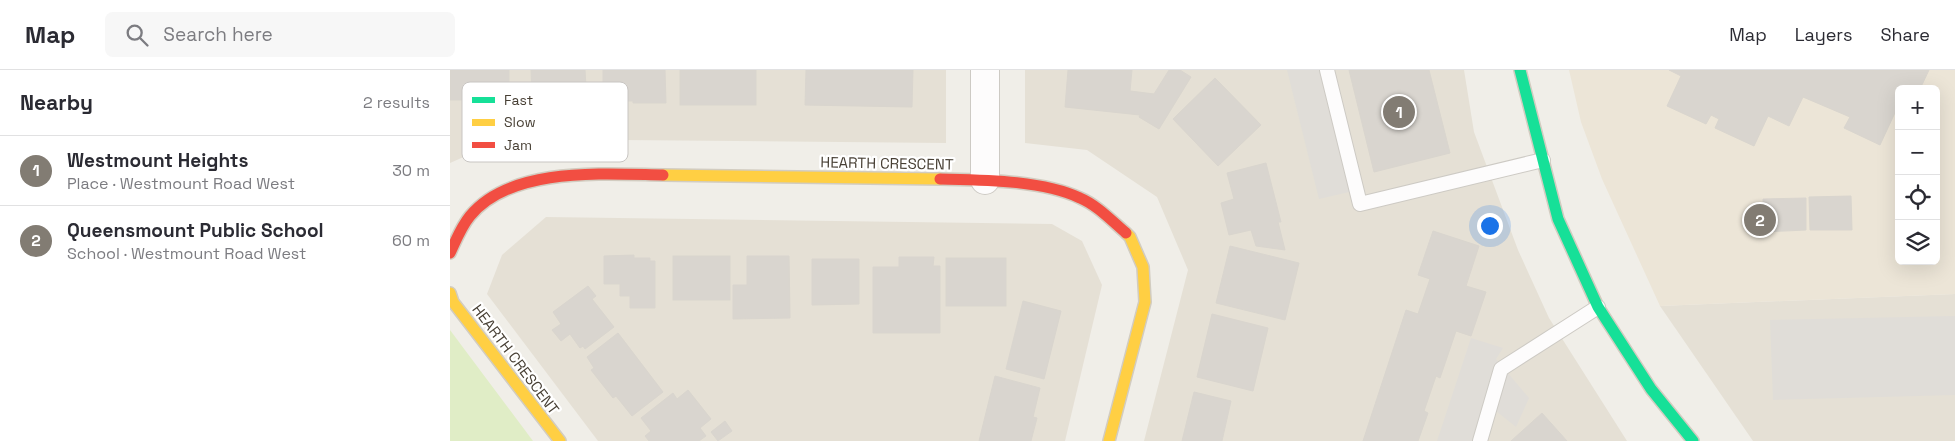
<!DOCTYPE html>
<meta charset="utf-8">
<style>
body{margin:0;font-family:"Space Grotesk",sans-serif;background:#f7f7f7;color:#2b2b33}
.controls{position:absolute;right:15px;top:15px;display:grid;overflow:hidden;border-radius:8px;box-shadow:0 5px 20px #0002}
.controls button{width:45px;height:45px;display:grid;place-items:center;padding:0;border:0;border-bottom:1px solid #e1e1e2;background:#fff;color:#2b2b33;font:25px sans-serif}
.you{position:absolute;left:1039px;top:155px;width:18px;height:18px;margin:-12px;border:4px solid #fff;border-radius:50%;background:#1a73e8;box-shadow:0 0 0 8px #1a73e833}
.badge{display:grid;place-items:center;width:32px;height:32px;border-radius:50%;background:#827c73;color:#fff;font-size:16px;font-weight:700}
.pin{position:absolute;translate:-50% -50%;border:2px solid #fff;box-shadow:0 1px 5px #0006}
.list{margin:0;padding:0;list-style:none}
h2{display:flex;justify-content:space-between;align-items:center;height:65px;margin:0;padding:0 20px;font-size:21px}
h2 small{font-size:16px;font-weight:400;color:#7c7c81}
.list li{display:grid;grid-template-columns:32px 1fr auto;gap:15px;align-items:center;box-sizing:border-box;height:70px;padding:0 20px;border-top:1px solid #e1e1e2}
.list b{display:block;font-size:19px;white-space:nowrap}
.list p{margin:0;font-size:16px;white-space:nowrap;color:#7c7c81}
.list em{font-size:16px;font-style:normal;color:#7c7c81}
.icon{flex:none;width:28px;height:28px;fill:none;stroke:currentColor;stroke-width:2;stroke-linecap:round;stroke-linejoin:round}
.map{position:relative;flex:none;width:1505px;height:371px;overflow:hidden}
header{display:flex;align-items:center;gap:30px;box-sizing:border-box;height:70px;padding:0 25px;background:#fff;border-bottom:1px solid #e1e1e2}
header strong{font-size:24px}
nav{display:flex;gap:28px;margin-inline-start:auto;font-size:18px}
.search{width:350px;height:45px;background:#f7f7f7;display:flex;align-items:center;gap:12px;box-sizing:border-box;padding:0 18px;border-radius:8px;color:#7c7c81;font-size:19px}
main{display:flex}
aside{flex:1;background:#fff}
.map>svg:first-child{display:block}
</style>
<header>
<strong>Map</strong>
<div class="search"><svg class="icon" aria-label="search" viewBox="0 0 24 24"><circle cx="10" cy="10" r="6"/><path d="M15 15l6 6"/></svg>Search here</div>
<nav><a>Map</a><a>Layers</a><a>Share</a></nav>
</header>
<main>
<aside>
<h2>Nearby<small>2 results</small></h2>
<ul class="list">
<li><span class="badge">1</span><div><b>Westmount Heights</b><p>Place · Westmount Road West</p></div><em>30 m</em></li>
<li><span class="badge">2</span><div><b>Queensmount Public School</b><p>School · Westmount Road West</p></div><em>60 m</em></li>
</ul>
</aside>
<div class="map">
<svg width="1505" height="371" viewBox="0 0 1505 371">
<rect width="100%" height="100%" fill="#f0eee8"/>
<g fill="#e5e0d5">
<polygon points="0,0 496,0 496,73 54,69 0,93"/>
<polygon points="575,0 1014,0 1024,62 1068,180 1099,248 1177,371 694,371 738,200 707,127 637,80 575,73"/>
<polygon points="96,147 602,154 632,171 652,215 615,371 148,371 37,224 52,185"/>
<polygon points="1505,224 1505,371 1303,371 1210,236"/>
</g>
<path fill="#ece5d7" fill-rule="evenodd" d="M1119 0H1505V224L1210 236 1152 109 1131 52ZM1449 19H1486V191H1449Z"/>
<polygon fill="#e0edc6" points="0,260 83,371 0,371"/>
<g fill="#e0ddd8">
<polygon points="837,0 883,0 912,119 869,129"/>
<polygon points="1505,246 1505,325 1323,330 1320,250"/>
<polygon points="1021,268 1053,278 1046,289 1079,328 1066,357 1046,341 1038,371 987,371"/>
</g>
<g fill="#d9d5cf" stroke="#d9d5ce">
<rect x="0" y="0" width="59" height="30"/>
<polygon points="81,0 135,0 136,17 115,17 115,29 82,29"/>
<polygon points="153,0 215,0 216,33 183,33 183,31 153,31"/>
<rect x="230" y="0" width="76" height="35"/>
<polygon points="356,0 463,0 462,37 355,35"/>
<polygon points="618,0 682,0 680,21 704,24 719,0 730,0 741,7 709,59 689,47 690,45 615,37"/>
<polygon points="899,0 979,0 1000,83 924,102"/>
<polygon points="1219,0 1479,0 1470,19 1449,19 1449,34 1430,75 1394,58 1400,47 1353,27 1339,56 1318,46 1304,76 1265,58 1269,49 1261,45 1256,54 1217,36 1231,6"/>
<polygon points="765,8 811,55 768,96 723,49"/>
<polygon points="816,93 831,152 828,152 835,180 806,176 801,160 779,165 771,133 784,129 777,103"/>
<polygon points="1401,126 1402,160 1360,160 1359,127"/>
<polygon points="1356,128 1356,160 1314,162 1313,129"/>
<polygon points="983,161 1029,176 1016,216 1036,222 1021,266 1006,261 990,308 986,306 974,341 978,343 968,371 913,371 956,240 968,244 980,209 968,205"/>
<polygon points="780,176 849,193 835,250 766,233"/>
<polygon points="184,185 184,188 200,188 200,191 205,191 205,238 180,238 180,226 170,226 170,214 154,214 154,186"/>
<rect x="223" y="186" width="57" height="44"/>
<polygon points="297,186 339,186 340,248 283,249 283,215 297,215"/>
<polygon points="449,187 484,187 483,196 490,196 490,263 423,263 423,197 449,197"/>
<rect x="496" y="188" width="60" height="48"/>
<polygon points="362,189 409,189 409,234 362,235"/>
<polygon points="138,216 146,226 142,229 164,257 135,279 133,276 130,278 120,264 111,271 102,260 111,254 103,242"/>
<polygon points="573,231 611,241 594,309 556,299"/>
<polygon points="762,244 818,258 803,321 747,307"/>
<polygon points="168,263 213,322 182,346 166,326 163,328 141,300 144,298 137,287"/>
<polygon points="545,306 590,318 583,347 587,348 581,371 529,371"/>
<polygon points="238,320 261,349 250,358 256,366 249,371 199,371 195,366 201,361 191,348 223,323 227,329"/>
<polygon points="744,322 781,331 772,371 732,371"/>
<polygon points="1092,343 1117,371 1061,371"/>
<polygon points="275,351 282,361 268,371 261,362"/>
</g>
<g fill="none" stroke-linecap="round" stroke-linejoin="round">
<g stroke="#cdcac4" stroke-width="16">
<g id="lane">
<polyline points="877,0 910,134 1093,90"/>
<polyline points="1030,371 1051,299 1148,237"/>
</g>
</g>
<g stroke="#cdcac4" stroke-width="30">
<polyline id="street" points="535,0 535,110"/>
</g>
<g stroke="#d2ccc0" stroke-width="14">
<polyline id="fast" points="1070,0 1108,149 1148,237 1201,319 1243,371"/>
</g>
<g stroke="#d2ccc0" stroke-width="14">
<g id="slow">
<polyline points="213,105 490,109"/>
<polyline points="0,223 3,232 110,371"/>
<polyline points="659,371 695,232 693,197 680,167 676,163"/>
</g>
</g>
<g stroke="#d2ccc0" stroke-width="14">
<g id="jam">
<path d="M490 109C532 110 592 110 630 128 647 135 662 151 676 163"/>
<path d="M0 183C6 170 11 157 20 146 61 96 155 104 213 105"/>
</g>
</g>
<use href="#lane" stroke="#fdfcfc" stroke-width="14"/>
<use href="#street" stroke="#fdfcfc" stroke-width="28"/>
<use href="#fast" stroke="#16e098" stroke-width="11"/>
<use href="#slow" stroke="#ffcf43" stroke-width="11"/>
<use href="#jam" stroke="#f24e42" stroke-width="11"/>
</g>
<g text-anchor="middle" dominant-baseline="central" stroke-width="4.5" stroke-linejoin="round" paint-order="stroke">
<g font-size="15" fill="#473f34" stroke="#fff">
<text transform="translate(437 93) rotate(1)">HEARTH CRESCENT</text>
<text transform="translate(66 289) rotate(53)">HEARTH CRESCENT</text>
</g>
</g>
<rect x="12" y="12" width="166" height="80" rx="8" fill="#fff" stroke="#c8c5c2" stroke-width="1"/>
<rect x="22" y="27" width="23" height="6" fill="#16e098"/>
<rect x="22" y="49" width="23" height="7" fill="#ffcf43"/>
<rect x="22" y="72" width="23" height="6" fill="#f24e42"/>
<g font-size="14" fill="#473f34">
<text x="54" y="35">Fast</text>
<text x="54" y="57">Slow</text>
<text x="54" y="80">Jam</text>
</g>
</svg>
<div class="controls">
<button>+</button>
<button>−</button>
<button><svg class="icon" aria-label="locate" viewBox="0 0 24 24"><circle cx="12" cy="12" r="6"/><path d="M12 2v4M12 18v4M2 12h4M18 12h4"/></svg></button>
<button><svg class="icon" aria-label="layers" viewBox="0 0 24 24"><path d="M12 4l9 5-9 5-9-5zM3 14l9 5 9-5"/></svg></button>
</div>
<div class="you"></div>
<div class="pin badge" style="left:949px;top:42px">1</div>
<div class="pin badge" style="left:1310px;top:150px">2</div>
</div>
</main>
